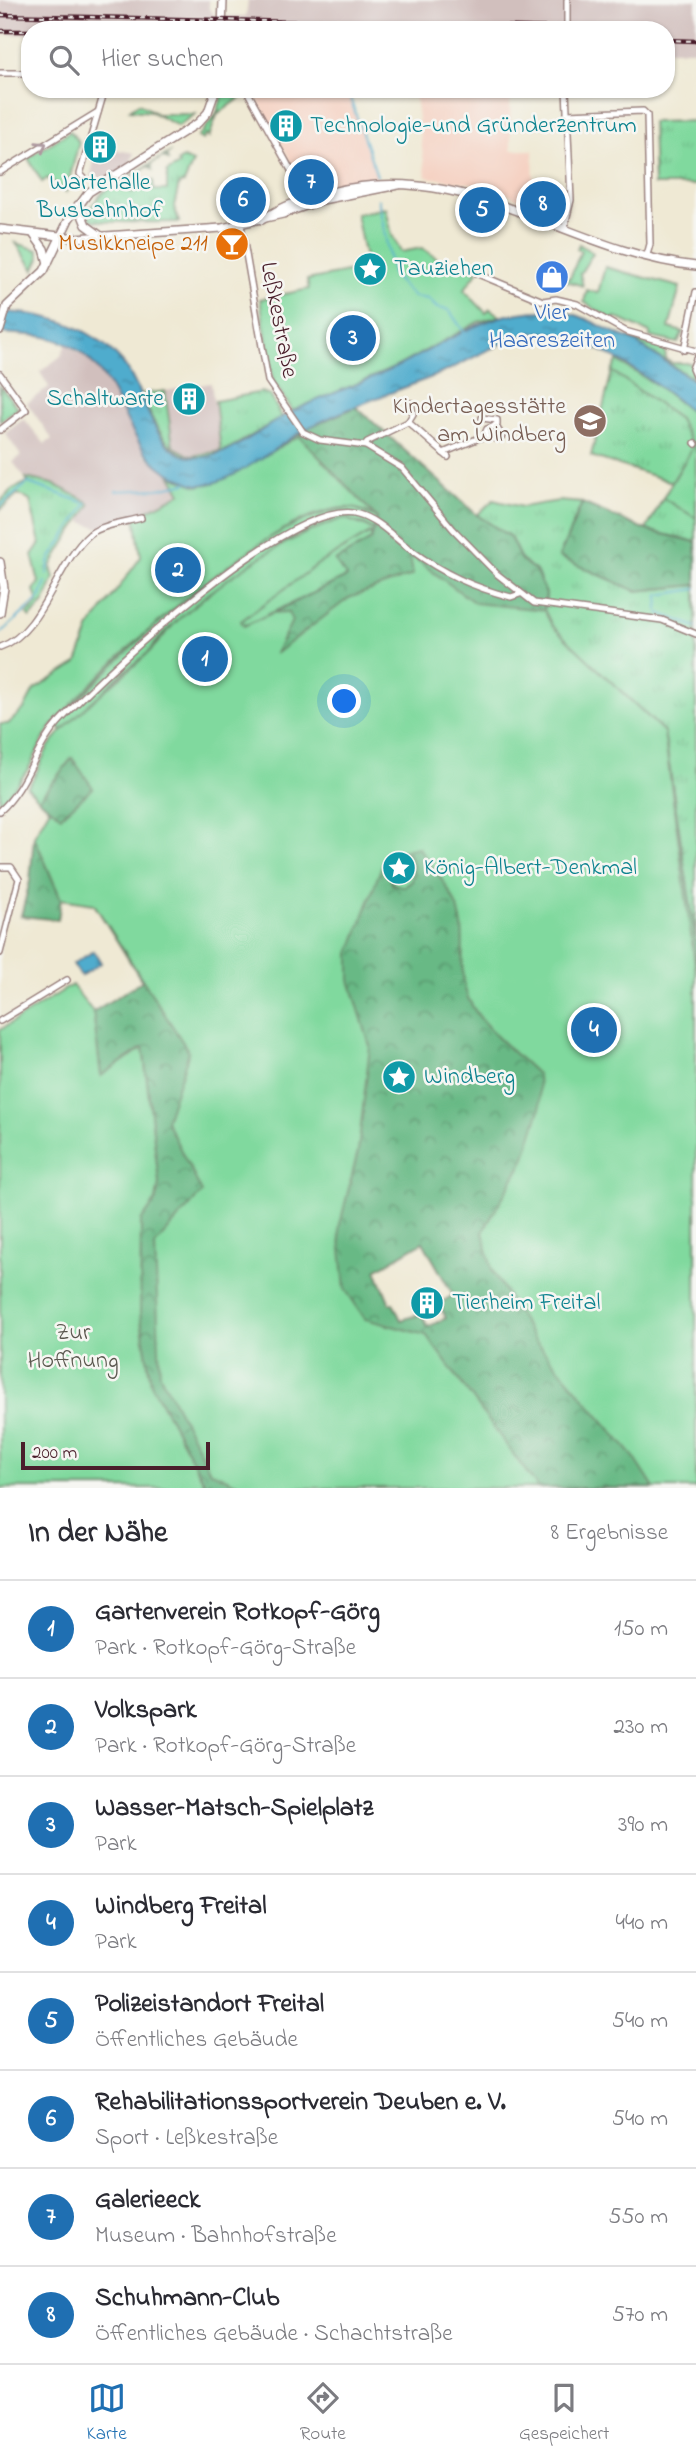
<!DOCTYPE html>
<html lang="de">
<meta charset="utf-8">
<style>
body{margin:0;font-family:"Indie Flower",sans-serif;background:#f7f7f7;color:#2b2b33}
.scale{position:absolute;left:21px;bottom:18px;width:189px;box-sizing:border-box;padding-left:7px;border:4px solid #4a1f2b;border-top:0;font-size:19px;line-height:24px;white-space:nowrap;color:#4a1f2b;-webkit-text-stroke:5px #f6f6f2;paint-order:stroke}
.you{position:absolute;left:345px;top:702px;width:24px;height:24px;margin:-18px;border:5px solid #fff;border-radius:50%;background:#1a73e8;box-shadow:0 0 0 10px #1a73e833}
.badge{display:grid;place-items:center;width:46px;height:46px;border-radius:50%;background:#1f6fb2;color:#fff;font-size:23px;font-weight:700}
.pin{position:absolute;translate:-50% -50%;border:4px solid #fff;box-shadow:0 2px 7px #0006}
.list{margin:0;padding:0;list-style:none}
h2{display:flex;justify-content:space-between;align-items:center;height:91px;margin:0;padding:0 28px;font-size:30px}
h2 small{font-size:23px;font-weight:400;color:#7c7c81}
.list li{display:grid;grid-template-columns:46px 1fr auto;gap:21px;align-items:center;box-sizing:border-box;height:98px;padding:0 28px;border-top:2px solid #e1e1e2}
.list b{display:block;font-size:26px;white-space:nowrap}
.list p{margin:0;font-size:23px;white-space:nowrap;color:#7c7c81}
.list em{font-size:23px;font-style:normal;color:#7c7c81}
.icon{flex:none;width:38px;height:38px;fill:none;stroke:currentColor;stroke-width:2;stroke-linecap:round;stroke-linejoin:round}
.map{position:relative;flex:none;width:696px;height:1488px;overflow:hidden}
.search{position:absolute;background:#fff;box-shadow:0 2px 5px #0004;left:21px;right:21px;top:21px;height:77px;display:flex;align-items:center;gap:18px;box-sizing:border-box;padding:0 24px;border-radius:28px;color:#7c7c81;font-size:26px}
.sheet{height:875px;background:#fff}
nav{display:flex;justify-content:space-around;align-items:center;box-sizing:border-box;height:98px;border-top:2px solid #e1e1e2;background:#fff;font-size:19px;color:#7c7c81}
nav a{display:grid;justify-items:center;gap:4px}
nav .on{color:#1f6fb2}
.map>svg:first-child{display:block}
</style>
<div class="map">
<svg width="696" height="1488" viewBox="0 0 696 1488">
<defs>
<pattern id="grass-tufts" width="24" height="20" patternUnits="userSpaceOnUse" patternTransform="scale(1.75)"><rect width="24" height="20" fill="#80d99e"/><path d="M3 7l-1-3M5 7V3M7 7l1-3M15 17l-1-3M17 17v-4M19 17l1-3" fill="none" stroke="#70ba88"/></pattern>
<pattern id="forest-crowns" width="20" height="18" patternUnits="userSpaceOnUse" patternTransform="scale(1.75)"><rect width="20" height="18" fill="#68b985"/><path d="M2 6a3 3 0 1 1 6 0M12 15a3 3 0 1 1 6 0" fill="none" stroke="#58966d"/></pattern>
<pattern id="water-ripples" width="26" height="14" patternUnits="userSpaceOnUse" patternTransform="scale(1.75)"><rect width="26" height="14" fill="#4faccd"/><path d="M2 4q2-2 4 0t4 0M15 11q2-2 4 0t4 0" fill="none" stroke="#448ba7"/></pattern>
</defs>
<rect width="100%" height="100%" fill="#f6f6f2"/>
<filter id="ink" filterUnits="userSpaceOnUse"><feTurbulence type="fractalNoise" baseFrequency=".0143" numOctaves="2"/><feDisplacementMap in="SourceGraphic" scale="14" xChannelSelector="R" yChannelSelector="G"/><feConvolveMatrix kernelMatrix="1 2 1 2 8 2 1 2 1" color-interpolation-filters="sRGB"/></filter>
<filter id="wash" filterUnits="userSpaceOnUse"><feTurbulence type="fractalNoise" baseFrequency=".00686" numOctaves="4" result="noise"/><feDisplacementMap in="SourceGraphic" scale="28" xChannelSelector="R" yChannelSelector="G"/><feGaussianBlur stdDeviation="1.57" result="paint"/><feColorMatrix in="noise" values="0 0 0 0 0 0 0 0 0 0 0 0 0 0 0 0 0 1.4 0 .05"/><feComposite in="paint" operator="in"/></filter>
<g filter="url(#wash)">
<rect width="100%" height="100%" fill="#efe9d4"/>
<g fill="#f5d2c3">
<polygon points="252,89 346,89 376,177 305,188"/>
<polygon points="414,89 510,89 511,150 533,150 534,186 526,204 511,195 481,185 426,177"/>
</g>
<g fill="#d1bfbd">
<polygon points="0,0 209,0 209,8 215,16 246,16 248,0 696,0 696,50 666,50 666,30 30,30 30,35 0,34"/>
<polygon points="98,147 134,153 124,185 90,177"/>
<polygon points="66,344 91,361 103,375 120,400 145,455 171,476 181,493 135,517 100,528 82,522 83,516 31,486 13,462 21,456 5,433 24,419 45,444 52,439 27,403 49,387 40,372 61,356"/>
<polygon points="211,383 221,451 191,456 173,446 165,391"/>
</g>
<g fill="url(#grass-tufts)" stroke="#657c64" stroke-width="2">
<polygon points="225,89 239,89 243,96 217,115 209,137 205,135 203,140 198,137 216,115"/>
<polygon points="139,103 157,114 195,114 178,126 152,112 130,110"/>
<polygon points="696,121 696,185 654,185 652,122"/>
<path d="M171 152 166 156 168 160 163 157 151 164 152 169 149 166 137 173 139 177 135 174 120 183 125 191 129 189 132 193 153 181 154 190H167V172L179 165 177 162 183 158 193 162 184 183 179 184 174 206 179 222C164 222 96 224 89 219L87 211 103 192Z"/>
<polygon points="16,243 38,250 40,258 34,270"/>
<polygon points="629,338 665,350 666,360 672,363 691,363 692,378"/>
<polygon points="612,371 679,419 693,447 672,482 591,456"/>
<path d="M165 391 173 446 191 456 221 451 215 401 262 392 270 395 282 417C210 460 180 490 141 394Z"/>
<path d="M26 478 53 484 87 501 90 505C77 526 62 544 51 567L54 578 44 603 30 618 27 614 38 603 34 590 39 582 32 555 40 543 30 501 18 494 0 510V502L11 490 28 482Z"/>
<polygon points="663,498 696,518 696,542 646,530"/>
<polygon points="493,500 522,507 559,501 582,503 559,557 636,591 696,585 696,940 664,732 552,626 544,610 546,594 536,571 521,560 510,537 477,515"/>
<path d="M354 508 377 518 375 530 361 523 297 534 204 597 162 635 148 653 121 674 63 730 54 724C118 660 261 510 354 508Z"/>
<polygon points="371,533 371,540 335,561 347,577 244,626 240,621 318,564"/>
<polygon points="408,853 413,866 412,881 404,887 391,883 387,858"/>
</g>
<g fill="url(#forest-crowns)" stroke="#596c58" stroke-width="2" fill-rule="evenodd">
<path d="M356 407 477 515 510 537 521 560 536 571 546 594 544 610 552 626 664 732 696 941V1488H218L209 1482 208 1488H202L204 1481 151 1384 140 1314 141 1221 156 1200 159 1183 144 1055 142 1048 101 1076 93 1012 142 981 94 904V789L60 817 39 799 72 758 288 612 272 613 347 577 335 561 371 540 377 518 299 436 307 428ZM408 853 413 866 412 881 404 887 392 884 387 858ZM423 1242 453 1295 439 1304 446 1318 428 1327 421 1314 401 1320 393 1303 390 1304 376 1270Z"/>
<polygon points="582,503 646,530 696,542 696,585 636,591 559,557"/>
<polygon points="34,836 61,899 58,920 21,916 30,881"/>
</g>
<g fill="#80d99e" stroke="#657c64" stroke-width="2">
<polygon points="70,131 79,142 66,192 48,178 42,182 28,158"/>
<polygon points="386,208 392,235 401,252 422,248 441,261 478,271 464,290 486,313 490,309 500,316 478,322 396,367 293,411 273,381 260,299 309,289 307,280 367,268 356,214"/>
<polygon points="579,244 593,253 580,274 583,286 564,280 565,277 570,278 581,251 577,249"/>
<polygon points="605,267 680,287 669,328 683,332 678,343 650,337 650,333 615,317 613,320 584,302 587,290 598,293"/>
<polygon points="617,361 658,386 696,416 696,518 663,498 693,447 679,419 612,371"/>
<polygon points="0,386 18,408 0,421"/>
<path d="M299 436 377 518C362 508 349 506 331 510 258 525 104 665 54 724 43 737 38 751 30 766 22 780 11 791 0 803V724H8L24 709 34 690 77 663 90 627 141 557 135 517 181 493 171 476 198 486 222 479Z"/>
<path d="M344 518 375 530 318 564 241 621 244 626 272 613 288 612 292 621 275 654 349 598 413 575 410 555 475 603 544 610 552 626 664 732 696 973V1488H654L634 1457 533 1338 492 1270 483 1232 524 1160 540 1109 538 1075C515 1052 483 1029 469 1000 458 976 465 951 462 926 459 898 434 869 418 847L386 854 350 953V980L370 1046 358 1151 339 1228 345 1289 365 1319 426 1335 538 1488H246L210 1471 160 1375 155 1245 202 1192 166 1121 189 1052 94 904 61 899 34 836 50 808 61 816 93 788 72 758 39 799 27 787C39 775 41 754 53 741 80 709 115 683 146 655 160 642 167 630 181 617 228 575 284 538 344 518Z"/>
<polygon points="72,985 93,1012 101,1076 143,1048 159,1183 156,1200 141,1221 140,1314 151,1384 204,1482 202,1488 0,1488 0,1030"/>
</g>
<g fill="url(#water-ripples)" stroke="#4c667c" stroke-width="2">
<path d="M0 312C49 313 90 325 123 363 145 390 152 453 192 457 224 461 255 433 282 417 317 397 357 386 394 368 451 341 493 304 562 312 587 315 607 332 629 338L696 382V416C660 385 574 320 524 335 494 344 466 363 437 375 395 392 350 406 310 427 280 442 234 485 199 485 194 485 188 482 184 480 122 459 129 384 76 349 53 334 27 335 0 333Z"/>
<polygon points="94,951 101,963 81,976 73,964"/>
</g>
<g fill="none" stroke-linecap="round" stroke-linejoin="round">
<g stroke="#4faccd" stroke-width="2">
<polyline points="347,89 377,176"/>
<polyline points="378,199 393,276 414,297 428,299 437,308 449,310 464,332"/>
<polyline points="116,491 158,489 187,483"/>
<polyline points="0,506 28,483 85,503"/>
<polyline points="47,575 50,559 87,503"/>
<polyline points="658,610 659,595 696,589"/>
<polyline points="659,613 696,627"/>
<polyline points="0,634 40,598 46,582"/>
</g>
</g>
</g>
<g filter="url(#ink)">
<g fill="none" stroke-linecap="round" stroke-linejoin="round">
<g stroke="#9c8480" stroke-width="8">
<g id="street">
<polyline points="567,30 567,0"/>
<polyline points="0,73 30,73"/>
<polyline points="246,89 308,201"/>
<polyline points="567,114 643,111 647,115 650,244 647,255"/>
<polyline points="0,172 98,112"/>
<polyline points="84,178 80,174 105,89"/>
<polyline points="241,225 268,381 303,432 320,440 366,446 402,468 453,529 497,574 534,603 662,620 696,634"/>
<polyline points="564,229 571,200 566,89"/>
<polyline points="478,274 543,301 556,299 577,304 625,331 696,351"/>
<polyline points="684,350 696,292"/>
<polyline points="696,359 692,369 696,378"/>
<polyline points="0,374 26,410 0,430"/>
<polyline points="408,422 413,414 411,403"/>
<polyline points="484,436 498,439 502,436 495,425"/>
<polyline points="695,443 696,444"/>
<polyline points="366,446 367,442 408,422 448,457"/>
<polyline points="443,453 484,436 487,429 497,425 497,420 482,418"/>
<path d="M0 647C43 633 56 563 90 534 100 525 127 522 141 518"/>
<path d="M0 811C28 786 34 749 58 723 103 674 293 495 358 514 379 520 394 538 411 550 444 574 472 587 511 597L520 594"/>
<polyline points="0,867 11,867 19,879 0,953"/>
<polyline points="0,1021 67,980"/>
</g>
</g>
<g stroke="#9c8480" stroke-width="10">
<g id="secondary">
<polyline points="222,30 223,0"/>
<polyline points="78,205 86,225 101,236"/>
<path d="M262 220C283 205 306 198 331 192 467 157 567 252 696 266"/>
<polyline points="0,229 76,238 222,228 283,214 322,200 398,185"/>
<polyline points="34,235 44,249 48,263"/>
<polyline points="0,330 7,306 44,271 69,219 89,192 198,123 208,112 216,89"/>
<polyline points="0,562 4,588 0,613"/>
</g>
</g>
<use href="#street" stroke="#fff" stroke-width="5"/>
<use href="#secondary" stroke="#fff" stroke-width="7"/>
<g stroke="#4a1f2b" stroke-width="4.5">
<g id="rail">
<polyline points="0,15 650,30"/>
<polyline points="0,31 30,31"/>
<polyline points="666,40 696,41"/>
</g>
</g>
<use href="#rail" stroke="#f6f6f2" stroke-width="2" stroke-dasharray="5" stroke-linecap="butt"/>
</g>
<defs><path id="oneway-chevron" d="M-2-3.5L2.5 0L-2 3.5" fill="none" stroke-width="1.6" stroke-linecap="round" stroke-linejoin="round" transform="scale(1.75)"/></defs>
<use stroke="#ae9aa0" href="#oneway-chevron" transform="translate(42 146) rotate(-32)"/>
</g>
<defs>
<g id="building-disc" transform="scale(1.75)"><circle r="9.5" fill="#0f9aa8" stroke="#f6f6f2"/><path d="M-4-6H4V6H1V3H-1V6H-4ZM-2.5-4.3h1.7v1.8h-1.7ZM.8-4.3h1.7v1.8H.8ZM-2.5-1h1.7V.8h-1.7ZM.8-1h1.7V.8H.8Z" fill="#fff"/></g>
<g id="bar-disc" transform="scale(1.75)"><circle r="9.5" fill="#e8710a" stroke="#f6f6f2"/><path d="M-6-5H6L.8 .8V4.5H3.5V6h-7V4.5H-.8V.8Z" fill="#fff"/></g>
<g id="sight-disc" transform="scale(1.75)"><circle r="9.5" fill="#0f9aa8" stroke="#f6f6f2"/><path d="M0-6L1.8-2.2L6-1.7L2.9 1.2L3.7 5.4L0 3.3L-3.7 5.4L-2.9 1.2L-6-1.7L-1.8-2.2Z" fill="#fff"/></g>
<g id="shop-disc" transform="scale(1.75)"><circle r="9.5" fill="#3f7fe0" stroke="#f6f6f2"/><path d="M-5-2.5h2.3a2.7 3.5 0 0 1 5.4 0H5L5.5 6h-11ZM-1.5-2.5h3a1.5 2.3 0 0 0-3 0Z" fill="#fff"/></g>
<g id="school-disc" transform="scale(1.75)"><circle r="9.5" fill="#8d6e63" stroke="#f6f6f2"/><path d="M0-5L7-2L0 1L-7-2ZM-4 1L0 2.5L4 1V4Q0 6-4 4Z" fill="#fff"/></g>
</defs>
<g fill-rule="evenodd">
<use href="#building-disc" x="286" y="126"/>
<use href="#building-disc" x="100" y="147"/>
<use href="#bar-disc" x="232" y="244"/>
<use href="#sight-disc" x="370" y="269"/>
<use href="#shop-disc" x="552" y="277"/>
<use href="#building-disc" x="189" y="399"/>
<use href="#school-disc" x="590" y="421"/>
<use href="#sight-disc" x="399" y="868"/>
<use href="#sight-disc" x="399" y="1077"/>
<use href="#building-disc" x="427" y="1303"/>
</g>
<g text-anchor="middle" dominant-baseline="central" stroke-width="5" stroke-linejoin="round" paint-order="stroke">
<g font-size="24" fill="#0d838f" stroke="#f6f6f2" text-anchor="start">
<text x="310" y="126">Technologie-und Gründerzentrum</text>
<text x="100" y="183" text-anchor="middle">Wartehalle<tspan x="100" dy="28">Busbahnhof</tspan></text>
<text x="394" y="269">Tauziehen</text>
<text x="164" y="399" text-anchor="end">Schaltwarte</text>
<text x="424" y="868">König-Albert-Denkmal</text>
<text x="424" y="1077">Windberg</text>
<text x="452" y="1303">Tierheim Freital</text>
</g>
<g font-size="24" fill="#c56008" stroke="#f6f6f2" text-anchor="end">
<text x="208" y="244">Musikkneipe 211</text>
</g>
<g font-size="24" fill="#366cbe" stroke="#f6f6f2">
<text x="552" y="313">Vier<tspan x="552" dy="28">Haareszeiten</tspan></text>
</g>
<g font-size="24" fill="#4a1f2b" stroke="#f6f6f2">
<text transform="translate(278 320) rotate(79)">Leßkestraße</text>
</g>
<g font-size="24" fill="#785e54" stroke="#f6f6f2" text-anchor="end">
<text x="566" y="407">Kindertagesstätte<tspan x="566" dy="28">am Windberg</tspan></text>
</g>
<g font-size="24" fill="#5a574e" stroke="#f6f6f2">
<text x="73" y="1333">Zur<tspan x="73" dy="28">Hoffnung</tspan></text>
</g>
</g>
</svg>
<div class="scale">200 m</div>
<div class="you"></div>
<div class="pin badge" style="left:205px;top:659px">1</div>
<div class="pin badge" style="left:178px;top:570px">2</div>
<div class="pin badge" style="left:353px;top:338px">3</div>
<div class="pin badge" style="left:594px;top:1030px">4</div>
<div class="pin badge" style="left:482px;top:210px">5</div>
<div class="pin badge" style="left:243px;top:200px">6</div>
<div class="pin badge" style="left:311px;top:182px">7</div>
<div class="pin badge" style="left:543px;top:204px">8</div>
<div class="search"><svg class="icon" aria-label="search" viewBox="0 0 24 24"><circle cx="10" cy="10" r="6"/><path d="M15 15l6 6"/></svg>Hier suchen</div>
</div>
<section class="sheet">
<h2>In der Nähe<small>8 Ergebnisse</small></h2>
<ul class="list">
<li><span class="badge">1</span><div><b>Gartenverein Rotkopf-Görg</b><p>Park · Rotkopf-Görg-Straße</p></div><em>150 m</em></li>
<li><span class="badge">2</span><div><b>Volkspark</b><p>Park · Rotkopf-Görg-Straße</p></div><em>230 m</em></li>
<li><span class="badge">3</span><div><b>Wasser-Matsch-Spielplatz</b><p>Park</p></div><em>390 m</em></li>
<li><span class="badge">4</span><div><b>Windberg Freital</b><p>Park</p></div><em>440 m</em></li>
<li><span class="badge">5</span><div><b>Polizeistandort Freital</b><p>Öffentliches Gebäude</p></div><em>540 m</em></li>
<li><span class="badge">6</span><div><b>Rehabilitationssportverein Deuben e. V.</b><p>Sport · Leßkestraße</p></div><em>540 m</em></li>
<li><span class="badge">7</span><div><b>Galerieeck</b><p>Museum · Bahnhofstraße</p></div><em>550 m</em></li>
<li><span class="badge">8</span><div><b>Schuhmann-Club</b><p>Öffentliches Gebäude · Schachtstraße</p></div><em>570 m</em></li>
</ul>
</section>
<nav>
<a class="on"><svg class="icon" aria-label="map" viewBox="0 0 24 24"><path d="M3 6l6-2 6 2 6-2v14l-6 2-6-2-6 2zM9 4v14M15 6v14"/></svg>Karte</a>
<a><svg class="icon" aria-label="directions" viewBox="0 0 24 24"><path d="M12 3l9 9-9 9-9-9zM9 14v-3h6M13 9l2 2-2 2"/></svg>Route</a>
<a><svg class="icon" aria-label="saved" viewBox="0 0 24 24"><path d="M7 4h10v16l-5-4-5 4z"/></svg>Gespeichert</a>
</nav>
